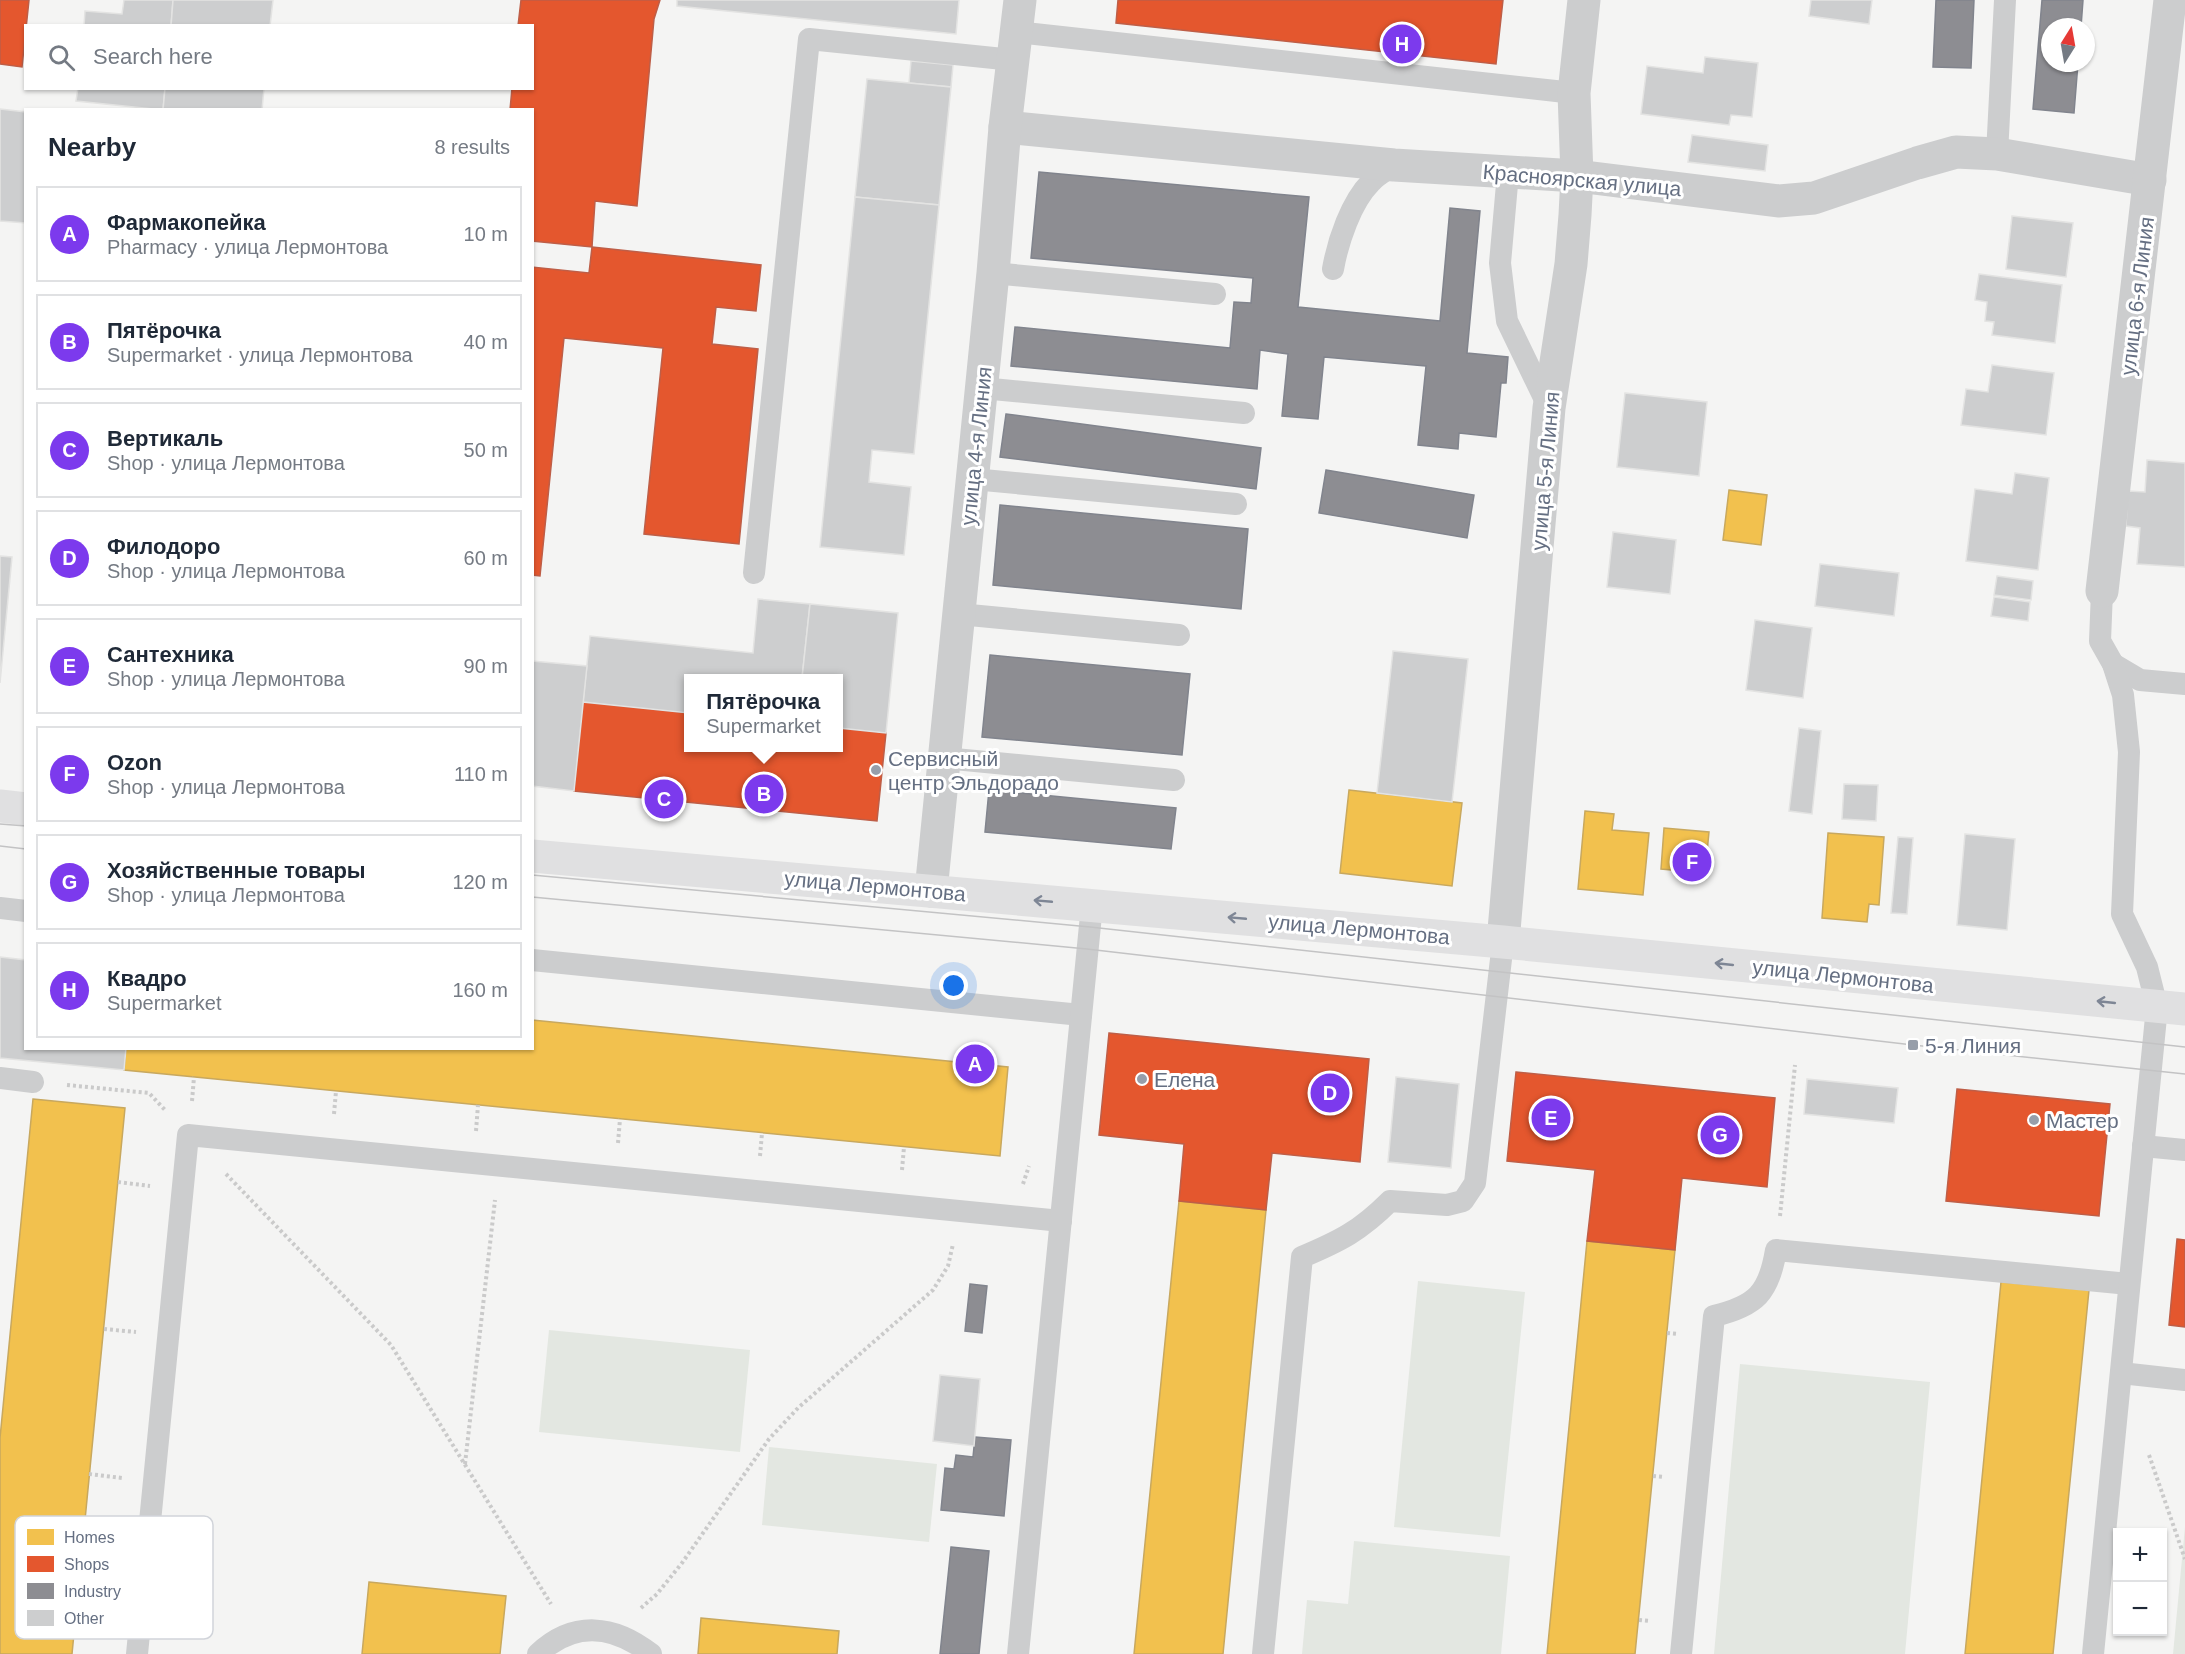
<!DOCTYPE html>
<meta charset="utf-8">
<style>
body{margin:0;font-family:Arial,sans-serif;background:#f2f2f3;color:#1f2937}
.controls{position:absolute;right:18px;bottom:18px;display:grid;overflow:hidden;border-radius:0px;box-shadow:0 2px 4px #0004}
.controls button{width:54px;height:54px;display:grid;place-items:center;padding:0;border:0;border-bottom:2px solid #e0e1e3;background:#fff;color:#1f2937;font:30px sans-serif}
.compass{position:absolute;left:2041px;top:18px;width:54px;height:54px;border-radius:50%;background:#fff;box-shadow:0 2px 4px #0004;rotate:11deg}
.you{position:absolute;left:954px;top:986px;width:21px;height:21px;margin:-15px;border:4px solid #fff;border-radius:50%;background:#1a73e8;box-shadow:0 0 0 9px #1a73e833}
.badge{display:grid;place-items:center;width:39px;height:39px;border-radius:50%;background:#7c3aed;color:#fff;font-size:20px;font-weight:700}
.pin{position:absolute;translate:-50% -50%;border:3px solid #fff;box-shadow:0 2px 6px #0006}
.popup{position:absolute;left:684px;top:674px;width:159px;height:78px;box-sizing:border-box;display:grid;place-content:center;border-radius:0px;background:#fff;filter:drop-shadow(0 2px 4px #0005);font-size:20px;white-space:nowrap;color:#747a83}
.popup b{font-size:22px;color:#1f2937}
.popup::after{content:'';position:absolute;left:50%;top:100%;margin-left:-12px;border:12px solid transparent;border-top-color:#fff}
.list{margin:0;padding:0;list-style:none}
h2{display:flex;justify-content:space-between;align-items:center;height:78px;margin:0;padding:0 24px;font-size:26px}
h2 small{font-size:20px;font-weight:400;color:#747a83}
.list li{display:grid;grid-template-columns:39px 1fr auto;gap:18px;align-items:center;box-sizing:border-box;height:96px;margin:0 12px 12px;padding:0 12px;border:2px solid #e0e1e3;border-radius:0px}
.list b{display:block;font-size:22px;white-space:nowrap}
.list p{margin:0;font-size:20px;white-space:nowrap;color:#747a83}
.list em{font-size:20px;font-style:normal;color:#747a83}
.icon{flex:none;width:33px;height:33px;fill:none;stroke:currentColor;stroke-width:2;stroke-linecap:round;stroke-linejoin:round}
.map{position:relative;flex:none;width:2185px;height:1654px;overflow:hidden}
.search{position:absolute;background:#fff;box-shadow:0 2px 4px #0004;left:24px;top:24px;width:510px;height:66px;display:flex;align-items:center;gap:15px;box-sizing:border-box;padding:0 21px;border-radius:0px;color:#747a83;font-size:22px}
.panel{position:absolute;background:#fff;box-shadow:0 2px 4px #0004;left:24px;top:108px;width:510px;height:942px;border-radius:0px}
.map>svg:first-child{display:block}
</style>
<div class="map">
<svg width="2185" height="1654" viewBox="0 0 2185 1654">
<rect width="100%" height="100%" fill="#f4f4f3"/>
<g fill="#e3e7e1">
<polygon points="1418,1281 1525,1292 1500,1537 1394,1527"/>
<polygon points="549,1330 750,1350 740,1452 539,1432"/>
<polygon points="1740,1364 1930,1382 1905,1654 1714,1654"/>
<polygon points="769,1447 937,1464 929,1542 762,1525"/>
<polygon points="2185,1527 2185,1654 2173,1654"/>
<polygon points="1354,1541 1510,1556 1501,1654 1302,1654 1307,1600 1348,1604"/>
</g>
<g fill="#f2c14e" stroke="#c8a85e" stroke-width="1.5">
<polygon points="1729,490 1767,495 1761,545 1723,540"/>
<polygon points="1349,790 1462,803 1452,886 1340,873"/>
<polygon points="1585,811 1614,814 1612,830 1649,833 1643,895 1578,889"/>
<polygon points="1664,828 1709,832 1705,873 1661,869"/>
<polygon points="1828,833 1884,837 1879,905 1869,904 1867,922 1822,918"/>
<polygon points="532,1020 1008,1067 1000,1156 124,1070 126,1048 532,1048"/>
<polygon points="33,1099 125,1108 72,1654 0,1654 0,1438"/>
<polygon points="1179,1201 1266,1210 1223,1654 1134,1654"/>
<polygon points="1587,1241 1675,1250 1635,1654 1547,1654"/>
<polygon points="2001,1282 2089,1290 2053,1654 1965,1654"/>
<polygon points="369,1582 506,1596 500,1654 362,1654"/>
<polygon points="701,1618 839,1631 837,1654 698,1654"/>
</g>
<g fill="#e4572e" stroke="#be5e47" stroke-width="1.5">
<polygon points="0,0 29,0 22,67 0,64"/>
<polygon points="521,0 660,0 654,19 637,206 595,201 592,247 532,241 532,110 510,110 512,88 532,88 532,26 518,26"/>
<polygon points="1118,0 1503,0 1496,64 1116,23"/>
<polygon points="592,247 761,265 756,311 716,307 712,344 758,349 739,544 644,534 663,348 564,338 540,576 532,575 532,267 589,273"/>
<polygon points="583,702 689,713 689,748 839,748 839,728 886,733 877,821 574,791"/>
<polygon points="1109,1033 1369,1059 1360,1162 1272,1153 1266,1210 1179,1201 1184,1144 1099,1135"/>
<polygon points="1516,1072 1775,1098 1767,1187 1682,1178 1675,1250 1587,1241 1595,1170 1507,1161"/>
<polygon points="1957,1089 2110,1104 2099,1216 1946,1201"/>
<polygon points="2177,1239 2185,1240 2185,1327 2169,1325"/>
</g>
<g fill="#8d8d92" stroke="#81848d" stroke-width="1.5">
<polygon points="1936,0 1974,0 1971,68 1933,67"/>
<polygon points="2042,0 2083,0 2081,27 2050,27 2050,63 2078,63 2074,113 2033,109"/>
<polygon points="1039,172 1309,197 1298,307 1440,321 1450,208 1480,211 1467,353 1508,357 1506,383 1501,383 1496,437 1459,433 1458,449 1418,445 1426,366 1324,357 1318,419 1282,416 1288,354 1260,350 1257,389 1011,366 1015,327 1230,348 1234,302 1251,303 1253,278 1031,258"/>
<polygon points="1006,414 1261,448 1256,489 1000,457"/>
<polygon points="1326,470 1474,495 1467,538 1319,513"/>
<polygon points="1000,505 1248,529 1241,609 993,585"/>
<polygon points="990,655 1190,674 1182,755 982,737"/>
<polygon points="989,790 1176,808 1171,849 985,832"/>
<polygon points="970,1284 987,1286 982,1333 965,1331"/>
<polygon points="975,1437 1011,1440 1004,1516 941,1510 945,1468 954,1469 956,1455 973,1457"/>
<polygon points="951,1547 989,1551 979,1654 940,1654"/>
</g>
<g fill="#cdcecf" stroke="#e3e3e2" stroke-width="1.5">
<polygon points="124,0 173,0 171,26 84,26 85,11 122,14"/>
<polygon points="173,0 273,0 270,26 171,26"/>
<polygon points="677,0 959,0 956,34 677,6"/>
<polygon points="1811,0 1872,0 1869,24 1809,16"/>
<polygon points="1705,57 1758,63 1752,117 1731,115 1729,125 1641,114 1647,66 1703,73"/>
<polygon points="911,61 953,65 951,87 909,83"/>
<polygon points="867,79 951,87 939,205 855,197"/>
<polygon points="78,88 165,88 163,110 76,101"/>
<polygon points="165,88 264,88 262,110 163,110"/>
<polygon points="0,109 26,112 26,223 0,221"/>
<polygon points="1692,135 1768,145 1765,171 1688,162"/>
<polygon points="855,197 939,205 914,454 872,450 869,482 911,487 904,555 820,547"/>
<polygon points="2012,216 2073,223 2066,277 2006,269"/>
<polygon points="1979,274 2062,285 2055,343 1992,335 1994,322 1985,321 1987,302 1975,300"/>
<polygon points="1992,365 2054,373 2046,435 1961,425 1966,389 1988,392"/>
<polygon points="1625,393 1707,402 1699,476 1617,467"/>
<polygon points="2147,460 2185,463 2185,567 2137,564 2140,528 2126,526 2128,491 2145,492"/>
<polygon points="2015,473 2049,478 2038,570 1966,561 1975,489 2012,494"/>
<polygon points="1613,532 1676,540 1670,594 1607,587"/>
<polygon points="0,556 12,557 0,683"/>
<polygon points="1820,564 1899,573 1894,616 1815,606"/>
<polygon points="1997,576 2033,581 2031,600 1994,595"/>
<polygon points="1994,597 2030,602 2028,621 1991,616"/>
<polygon points="758,599 810,604 802,678 689,678 689,713 583,702 590,636 753,653"/>
<polygon points="810,604 898,613 886,733 839,728 839,678 802,678"/>
<polygon points="1755,620 1812,628 1803,698 1746,690"/>
<polygon points="1393,651 1468,659 1452,802 1377,793"/>
<polygon points="532,661 587,666 574,791 532,786"/>
<polygon points="1799,728 1821,731 1812,814 1789,811"/>
<polygon points="1844,784 1878,785 1876,821 1842,819"/>
<polygon points="1965,834 2015,839 2007,930 1957,925"/>
<polygon points="1898,837 1913,838 1907,914 1891,913"/>
<polygon points="0,957 26,960 26,1048 126,1048 124,1070 0,1058"/>
<polygon points="1396,1077 1459,1084 1451,1168 1388,1162"/>
<polygon points="1807,1079 1898,1088 1894,1123 1804,1114"/>
<polygon points="940,1375 980,1379 974,1446 933,1441"/>
</g>
<g fill="none" stroke-linecap="round" stroke-linejoin="round">
<g stroke="#cacaca" stroke-width="4" stroke-dasharray="3 3" stroke-linecap="butt">
<polyline points="67,1085 149,1093 165,1110"/>
<polyline points="192,1101 194,1077"/>
<polyline points="334,1114 336,1091"/>
<polyline points="476,1131 478,1105"/>
<polyline points="618,1143 620,1119"/>
<polyline points="760,1156 762,1133"/>
<polyline points="902,1170 904,1147"/>
<polyline points="226,1174 391,1345 551,1604"/>
<polyline points="118,1182 150,1186"/>
<polyline points="1023,1184 1029,1166"/>
<polyline points="1780,1216 1795,1065"/>
<polyline points="104,1329 136,1332"/>
<polyline points="1667,1333 1678,1334"/>
<polyline points="2149,1455 2185,1559"/>
<polyline points="465,1464 495,1200"/>
<polyline points="89,1474 122,1478"/>
<polyline points="1653,1476 1664,1477"/>
<polyline points="641,1608 657,1594 682,1563 769,1439 798,1408 933,1290 948,1266 953,1244"/>
<polyline points="1639,1620 1650,1621"/>
<polyline points="75,1621 106,1624"/>
</g>
<g stroke="#cccdce" stroke-width="22">
<polyline points="1016,32 1574,93"/>
<polyline points="1997,154 2005,0"/>
<polyline points="1508,173 1500,263 1507,321 1549,408"/>
<path d="M1333 269C1338 241 1351 202 1371 182 1377 175 1387 170 1394 165"/>
<polyline points="993,273 1215,294"/>
<polyline points="982,388 1244,413"/>
<polyline points="973,479 1236,504"/>
<polyline points="754,573 809,39 1013,60"/>
<polyline points="959,614 1179,635"/>
<polyline points="2113,664 2140,680 2185,684"/>
<polyline points="944,758 1174,780"/>
<polyline points="0,908 26,911"/>
<polyline points="532,960 1081,1015"/>
<polyline points="0,1078 33,1082"/>
<polyline points="2143,1146 2185,1150"/>
<polyline points="2121,1373 2185,1380"/>
<polyline points="137,1654 188,1135 1061,1221"/>
<path d="M538 1654C574 1620 614 1625 651 1654"/>
<polyline points="1018,1654 1092,905"/>
<path d="M1263 1654 1302 1257C1340 1241 1360 1231 1390 1201L1447 1205 1463 1201 1475 1183 1503 942"/>
<path d="M1681 1654 1714 1316C1756 1306 1769 1293 1776 1250L2129 1284"/>
<polyline points="2093,1654 2157,1007 2147,967 2122,914 2129,752 2123,695 2113,664 2100,641 2102,591"/>
</g>
<g stroke="#cccdce" stroke-width="33">
<polyline points="1005,127 1394,165 1577,176 1778,201 1814,198 1917,163 1956,152 1997,154 2150,180"/>
<polyline points="2102,591 2170,0"/>
<polyline points="931,891 993,273 1005,127 1020,0"/>
<polyline points="1503,942 1549,408 1571,264 1575,215 1577,176 1574,93 1584,0"/>
</g>
<g stroke="#e0e0e1" stroke-width="33">
<polyline points="0,806 26,809"/>
<polyline points="532,856 1503,942 2185,1009"/>
</g>
<g stroke="#c3c3c4" stroke-width="1.5">
<polyline points="0,824 26,826"/>
<polyline points="0,846 26,849"/>
<polyline points="532,875 1090,927 2185,1047"/>
<polyline points="532,897 1087,949 1913,1045 2185,1074"/>
</g>
</g>
<defs><path id="oneway-shaft" d="M-6 0H5M1.5-3L5.5 0L1.5 3" fill="none" stroke-width="1.6" stroke-linecap="round" stroke-linejoin="round" transform="scale(1.5)"/></defs>
<g stroke="#7e8695">
<use href="#oneway-shaft" transform="translate(1043 901) rotate(-175)"/>
<use href="#oneway-shaft" transform="translate(1237 918) rotate(-175)"/>
<use href="#oneway-shaft" transform="translate(1724 964) rotate(-174)"/>
<use href="#oneway-shaft" transform="translate(2106 1002) rotate(-174)"/>
</g>
<g fill="#979eaa" stroke="#fff" stroke-width="2">
<circle cx="876" cy="770" r="6"/>
<rect x="1907" y="1039" width="12" height="12" rx="3"/>
<circle cx="1142" cy="1079" r="6"/>
<circle cx="2034" cy="1120" r="6"/>
</g>
<g text-anchor="middle" dominant-baseline="central" stroke-width="6" stroke-linejoin="round" paint-order="stroke">
<g font-size="21" fill="#656f82" stroke="#fff">
<text transform="translate(1582 180) rotate(5)">Красноярская улица</text>
<text transform="translate(2137 296) rotate(-83)">улица 6-я Линия</text>
<text transform="translate(976 446) rotate(-84)">улица 4-я Линия</text>
<text transform="translate(1545 471) rotate(-85)">улица 5-я Линия</text>
<text transform="translate(875 886) rotate(5)">улица Лермонтова</text>
<text transform="translate(1359 929) rotate(5)">улица Лермонтова</text>
<text transform="translate(1843 976) rotate(6)">улица Лермонтова</text>
</g>
<g font-size="21" fill="#656f82" stroke="#fff" text-anchor="start">
<text x="888" y="758">Сервисный<tspan x="888" dy="24">центр Эльдорадо</tspan></text>
<text x="1925" y="1045">5-я Линия</text>
<text x="1154" y="1079">Елена</text>
<text x="2046" y="1120">Мастер</text>
</g>
</g>
<rect x="15" y="1516" width="198" height="123" rx="9" fill="#fff" stroke="#d1d4da" stroke-width="1.5"/>
<rect x="27" y="1529" width="27" height="16" fill="#f2c14e"/>
<rect x="27" y="1556" width="27" height="16" fill="#e4572e"/>
<rect x="27" y="1583" width="27" height="16" fill="#8d8d92"/>
<rect x="27" y="1610" width="27" height="16" fill="#cdcecf"/>
<g font-size="16" fill="#656f82">
<text x="64" y="1543">Homes</text>
<text x="64" y="1570">Shops</text>
<text x="64" y="1597">Industry</text>
<text x="64" y="1624">Other</text>
</g>
</svg>
<div class="controls">
<button>+</button>
<button>−</button>
</div>
<svg class="compass" viewBox="-18 -18 36 36"><path d="M0-13l5 13h-10z" fill="#e53935"/><path d="M0 13l5-13h-10z" fill="#747a83"/></svg>
<div class="you"></div>
<div class="pin badge" style="left:975px;top:1064px">A</div>
<div class="pin badge" style="left:764px;top:794px">B</div>
<div class="popup"><b>Пятёрочка</b>Supermarket</div>
<div class="pin badge" style="left:664px;top:799px">C</div>
<div class="pin badge" style="left:1330px;top:1093px">D</div>
<div class="pin badge" style="left:1551px;top:1118px">E</div>
<div class="pin badge" style="left:1692px;top:862px">F</div>
<div class="pin badge" style="left:1720px;top:1135px">G</div>
<div class="pin badge" style="left:1402px;top:44px">H</div>
<div class="search"><svg class="icon" aria-label="search" viewBox="0 0 24 24"><circle cx="10" cy="10" r="6"/><path d="M15 15l6 6"/></svg>Search here</div>
<section class="panel">
<h2>Nearby<small>8 results</small></h2>
<ul class="list">
<li><span class="badge">A</span><div><b>Фармакопейка</b><p>Pharmacy · улица Лермонтова</p></div><em>10 m</em></li>
<li><span class="badge">B</span><div><b>Пятёрочка</b><p>Supermarket · улица Лермонтова</p></div><em>40 m</em></li>
<li><span class="badge">C</span><div><b>Вертикаль</b><p>Shop · улица Лермонтова</p></div><em>50 m</em></li>
<li><span class="badge">D</span><div><b>Филодоро</b><p>Shop · улица Лермонтова</p></div><em>60 m</em></li>
<li><span class="badge">E</span><div><b>Сантехника</b><p>Shop · улица Лермонтова</p></div><em>90 m</em></li>
<li><span class="badge">F</span><div><b>Ozon</b><p>Shop · улица Лермонтова</p></div><em>110 m</em></li>
<li><span class="badge">G</span><div><b>Хозяйственные товары</b><p>Shop · улица Лермонтова</p></div><em>120 m</em></li>
<li><span class="badge">H</span><div><b>Квадро</b><p>Supermarket</p></div><em>160 m</em></li>
</ul>
</section>
</div>
